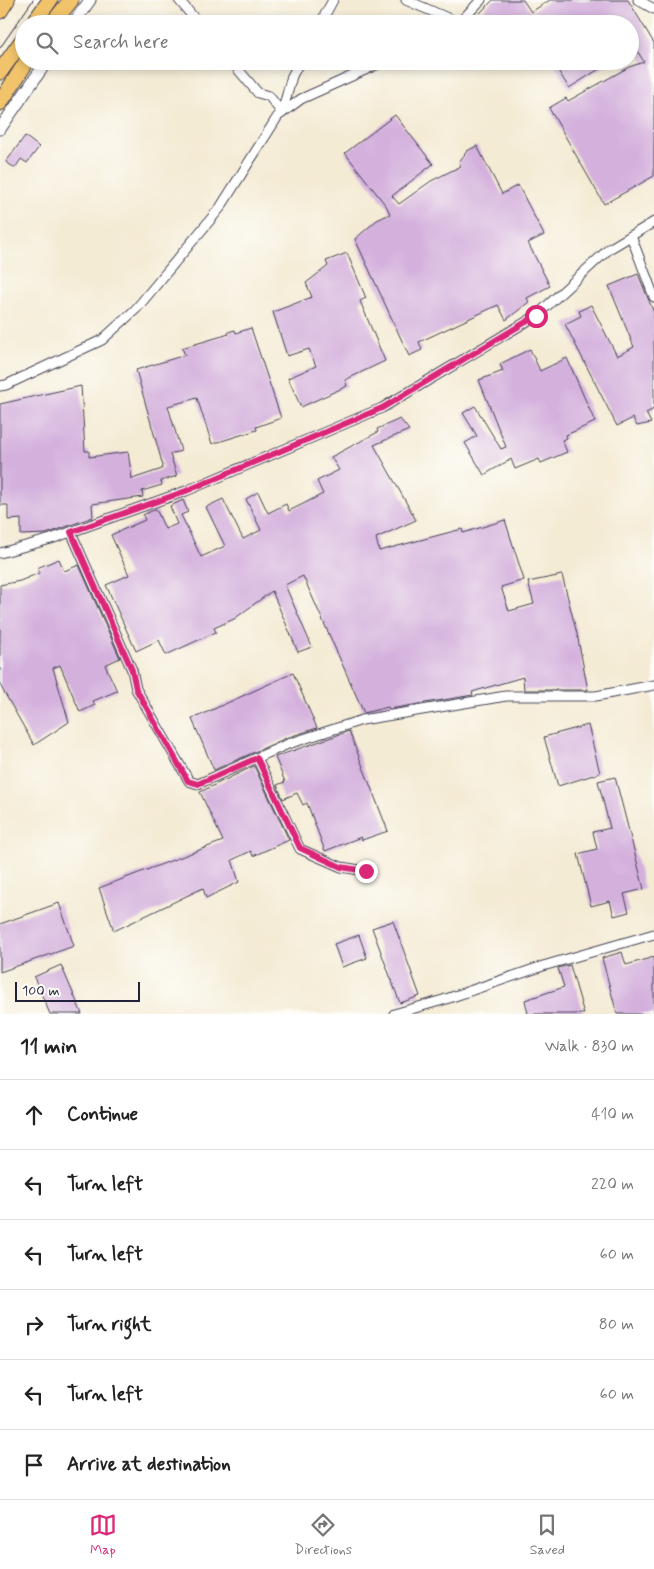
<!DOCTYPE html>
<meta charset="utf-8">
<style>
body{margin:0;font-family:Mynerve,sans-serif;background:#f6f6f6;color:#222}
.scale{position:absolute;left:15px;bottom:12px;width:125px;box-sizing:border-box;padding-left:5px;border:2px solid #22223b;border-top:0;font-size:14px;line-height:18px;white-space:nowrap;color:#22223b;-webkit-text-stroke:4px #fdfcf7;paint-order:stroke}
.stop{position:absolute;width:15px;height:15px;margin:-11px;border:4px solid #db2777;border-radius:50%;background:#fff}
.stop.end{background:#db2777;border-color:#fff;box-shadow:0 1px 5px #0008}
.list{margin:0;padding:0;list-style:none}
h2{display:flex;justify-content:space-between;align-items:center;height:65px;margin:0;padding:0 20px;font-size:21px}
h2 small{font-size:16px;font-weight:400;color:#767676}
.list li{display:grid;grid-template-columns:32px 1fr auto;gap:15px;align-items:center;box-sizing:border-box;height:70px;padding:0 20px;border-top:1px solid #e0e0e0}
.list b{display:block;font-size:19px;white-space:nowrap}
.list em{font-size:16px;font-style:normal;color:#767676}
.icon{flex:none;width:28px;height:28px;fill:none;stroke:currentColor;stroke-width:2;stroke-linecap:round;stroke-linejoin:round}
.map{position:relative;flex:none;width:654px;height:1014px;overflow:hidden}
.search{position:absolute;background:#fff;box-shadow:0 2px 8px #0003;left:15px;right:15px;top:15px;height:55px;display:flex;align-items:center;gap:12px;box-sizing:border-box;padding:0 18px;border-radius:28px;color:#767676;font-size:19px}
.sheet{height:485px;background:#fff}
nav{display:flex;justify-content:space-around;align-items:center;box-sizing:border-box;height:70px;border-top:1px solid #e0e0e0;background:#fff;font-size:14px;color:#767676}
nav a{display:grid;justify-items:center;gap:2px}
nav .on{color:#db2777}
.map>svg:first-child{display:block}
</style>
<div class="map">
<svg width="654" height="1014" viewBox="0 0 654 1014">
<rect width="100%" height="100%" fill="#fdfcf7"/>
<filter id="ink" filterUnits="userSpaceOnUse"><feTurbulence type="fractalNoise" baseFrequency=".02" numOctaves="2"/><feDisplacementMap in="SourceGraphic" scale="10" xChannelSelector="R" yChannelSelector="G"/><feConvolveMatrix kernelMatrix="1 2 1 2 8 2 1 2 1" color-interpolation-filters="sRGB"/></filter>
<filter id="wash" filterUnits="userSpaceOnUse"><feTurbulence type="fractalNoise" baseFrequency=".0096" numOctaves="4" result="noise"/><feDisplacementMap in="SourceGraphic" scale="20" xChannelSelector="R" yChannelSelector="G"/><feGaussianBlur stdDeviation="1.12" result="paint"/><feColorMatrix in="noise" values="0 0 0 0 0 0 0 0 0 0 0 0 0 0 0 0 0 1.4 0 .05"/><feComposite in="paint" operator="in"/></filter>
<g filter="url(#wash)">
<rect width="100%" height="100%" fill="#f4ebd4"/>
<g id="blocks">
<g fill="#d4b1dd">
<polygon points="493,0 523,0 531,12 550,0 628,0 654,43 654,176 604,204 549,108 566,98 568,101 629,67 644,62 635,47 630,50 630,24 485,24 479,14"/>
<polygon points="552,61 612,61 569,88"/>
<polygon points="395,115 433,164 392,196 399,204 431,181 461,166 459,162 467,151 477,146 502,194 518,185 544,235 528,243 550,286 527,298 529,302 506,320 498,305 419,342 422,350 409,356 355,239 377,220 390,214 387,207 345,153"/>
<polygon points="25,136 39,147 27,163 21,159 15,168 6,162"/>
<polygon points="347,253 366,298 360,301 385,361 345,380 347,386 301,407 288,378 316,366 309,349 287,356 273,312 312,297 306,283 328,266 326,261"/>
<polygon points="638,274 654,313 654,409 646,413 651,423 637,426 633,418 617,426 565,324 581,316 579,311 591,305 617,356 634,347 609,286"/>
<polygon points="251,328 281,418 256,427 257,430 212,444 197,398 168,406 181,451 170,454 177,476 161,481 162,485 142,491 143,497 92,504 93,517 46,534 21,535 21,519 8,520 8,505 0,505 0,404 81,386 85,451 89,451 89,457 128,452 132,479 162,469 163,466 136,370 185,355 182,348 229,334 228,332 235,330 236,333"/>
<polygon points="530,349 540,371 567,358 595,422 566,435 567,438 562,440 567,452 541,463 539,459 515,469 511,459 484,475 465,443 477,436 463,413 475,406 501,449 506,447 479,380 503,371 500,364"/>
<polygon points="400,419 409,430 374,445 416,520 376,538 379,551 462,529 463,533 505,520 524,580 501,587 509,611 534,604 528,582 562,575 577,634 588,690 524,690 523,677 472,692 473,695 389,709 388,707 364,713 303,576 285,585 312,647 298,652 272,591 234,619 214,628 216,632 166,655 159,640 136,651 106,585 129,575 111,535 145,520 143,515 156,509 165,529 177,524 170,506 183,500 188,512 181,515 201,557 225,546 206,507 223,499 243,539 261,530 246,499 258,492 268,513 286,504 289,511 323,494 317,481 339,470 331,457 378,432 377,429"/>
<polygon points="59,559 64,571 79,565 120,658 105,665 117,691 93,701 95,705 80,712 60,665 53,668 69,722 34,745 0,685 0,585 20,581 39,573 37,568"/>
<polygon points="293,673 317,728 286,738 214,770 192,719"/>
<polygon points="588,725 600,773 558,786 544,737"/>
<polygon points="349,731 388,831 362,840 361,837 325,851 307,803 303,805 297,793 283,799 277,785 285,782 275,757"/>
<polygon points="254,766 289,840 253,856 251,851 232,860 239,882 206,898 203,888 114,931 99,888 223,841 200,792"/>
<polygon points="615,777 644,889 624,894 629,912 614,916 610,901 591,906 578,854 597,849 593,832 610,828 598,781"/>
<polygon points="59,903 74,946 0,972 0,924"/>
<polygon points="393,921 420,996 400,1003 372,928"/>
<polygon points="359,935 367,958 342,967 334,944"/>
<polygon points="622,952 626,965 654,957 654,1014 617,1014 602,958"/>
<polygon points="61,965 82,1014 50,1014 34,977"/>
<polygon points="570,965 584,1014 528,1014 525,1000 564,987 558,968"/>
</g>
</g>
</g>
<g filter="url(#ink)">
<use href="#blocks" fill-opacity="0" stroke="#424052" stroke-width="1"/>
<g fill="none" stroke-linecap="round" stroke-linejoin="round">
<g stroke="#424052" stroke-width="11">
<g id="minor">
<polyline points="179,0 199,24"/>
<polyline points="406,0 459,23 481,0"/>
<polyline points="638,0 654,9"/>
<polyline points="320,24 333,0"/>
<polyline points="231,61 258,93 269,96 282,113"/>
<polyline points="282,113 292,76 300,61"/>
<polyline points="631,236 654,297"/>
<polyline points="0,386 6,385 102,340 136,309 220,208 278,116 301,99 385,61"/>
<polyline points="71,532 132,670 136,689 189,781 198,784 288,744 362,720 506,696 596,696 654,685"/>
<polyline points="0,553 51,539 186,491 382,408 536,316 609,249 654,222"/>
<polyline points="257,758 300,849 341,867 366,871"/>
<polyline points="394,1014 443,1000 543,966 654,934"/>
</g>
</g>
<g stroke="#424052" stroke-width="13">
<g id="tertiary">
<polyline points="73,24 90,0"/>
<polyline points="0,129 47,61"/>
</g>
</g>
<g stroke="#424052" stroke-width="17">
<g id="trunk">
<polyline points="0,11 7,0"/>
<polyline points="33,24 50,0"/>
<polyline points="52,24 71,0"/>
<polyline points="0,72 24,38"/>
<polyline points="0,103 27,61"/>
</g>
</g>
<use href="#minor" stroke="#fff" stroke-width="9"/>
<use href="#tertiary" stroke="#fff" stroke-width="11"/>
<use href="#trunk" stroke="#f1c36a" stroke-width="15"/>
<polyline stroke="#22223b" stroke-width="1" points="0,48 33,0"/>
</g>
</g>
<g fill="none" stroke-linecap="round" stroke-linejoin="round" filter="url(#ink)">
<polyline stroke="#db2777" stroke-width="6" points="366,871 341,867 300,848 257,758 198,784 188,781 136,689 132,670 71,532 186,491 382,408 536,316"/>
</g>
</svg>
<div class="scale">100 m</div>
<div class="stop" style="left:536px;top:316px"></div>
<div class="stop end" style="left:366px;top:871px"></div>
<div class="search"><svg class="icon" aria-label="search" viewBox="0 0 24 24"><circle cx="10" cy="10" r="6"/><path d="M15 15l6 6"/></svg>Search here</div>
</div>
<section class="sheet">
<h2>11 min<small>Walk · 830 m</small></h2>
<ul class="list">
<li><svg class="icon" aria-label="ahead" viewBox="0 0 24 24"><path d="M12 20V5M6 11l6-6 6 6"/></svg><div><b>Continue</b></div><em>410 m</em></li>
<li><svg class="icon" aria-label="left" viewBox="0 0 24 24"><path d="M17 20v-9H6M10 6l-5 5 5 5"/></svg><div><b>Turn left</b></div><em>220 m</em></li>
<li><svg class="icon" aria-label="left" viewBox="0 0 24 24"><path d="M17 20v-9H6M10 6l-5 5 5 5"/></svg><div><b>Turn left</b></div><em>60 m</em></li>
<li><svg class="icon" aria-label="right" viewBox="0 0 24 24"><path d="M7 20v-9h11M14 6l5 5-5 5"/></svg><div><b>Turn right</b></div><em>80 m</em></li>
<li><svg class="icon" aria-label="left" viewBox="0 0 24 24"><path d="M17 20v-9H6M10 6l-5 5 5 5"/></svg><div><b>Turn left</b></div><em>60 m</em></li>
<li><svg class="icon" aria-label="arrive" viewBox="0 0 24 24"><path d="M6 21V4h12l-3 4 3 4H6"/></svg><div><b>Arrive at destination</b></div></li>
</ul>
</section>
<nav>
<a class="on"><svg class="icon" aria-label="map" viewBox="0 0 24 24"><path d="M3 6l6-2 6 2 6-2v14l-6 2-6-2-6 2zM9 4v14M15 6v14"/></svg>Map</a>
<a><svg class="icon" aria-label="directions" viewBox="0 0 24 24"><path d="M12 3l9 9-9 9-9-9zM9 14v-3h6M13 9l2 2-2 2"/></svg>Directions</a>
<a><svg class="icon" aria-label="saved" viewBox="0 0 24 24"><path d="M7 4h10v16l-5-4-5 4z"/></svg>Saved</a>
</nav>
